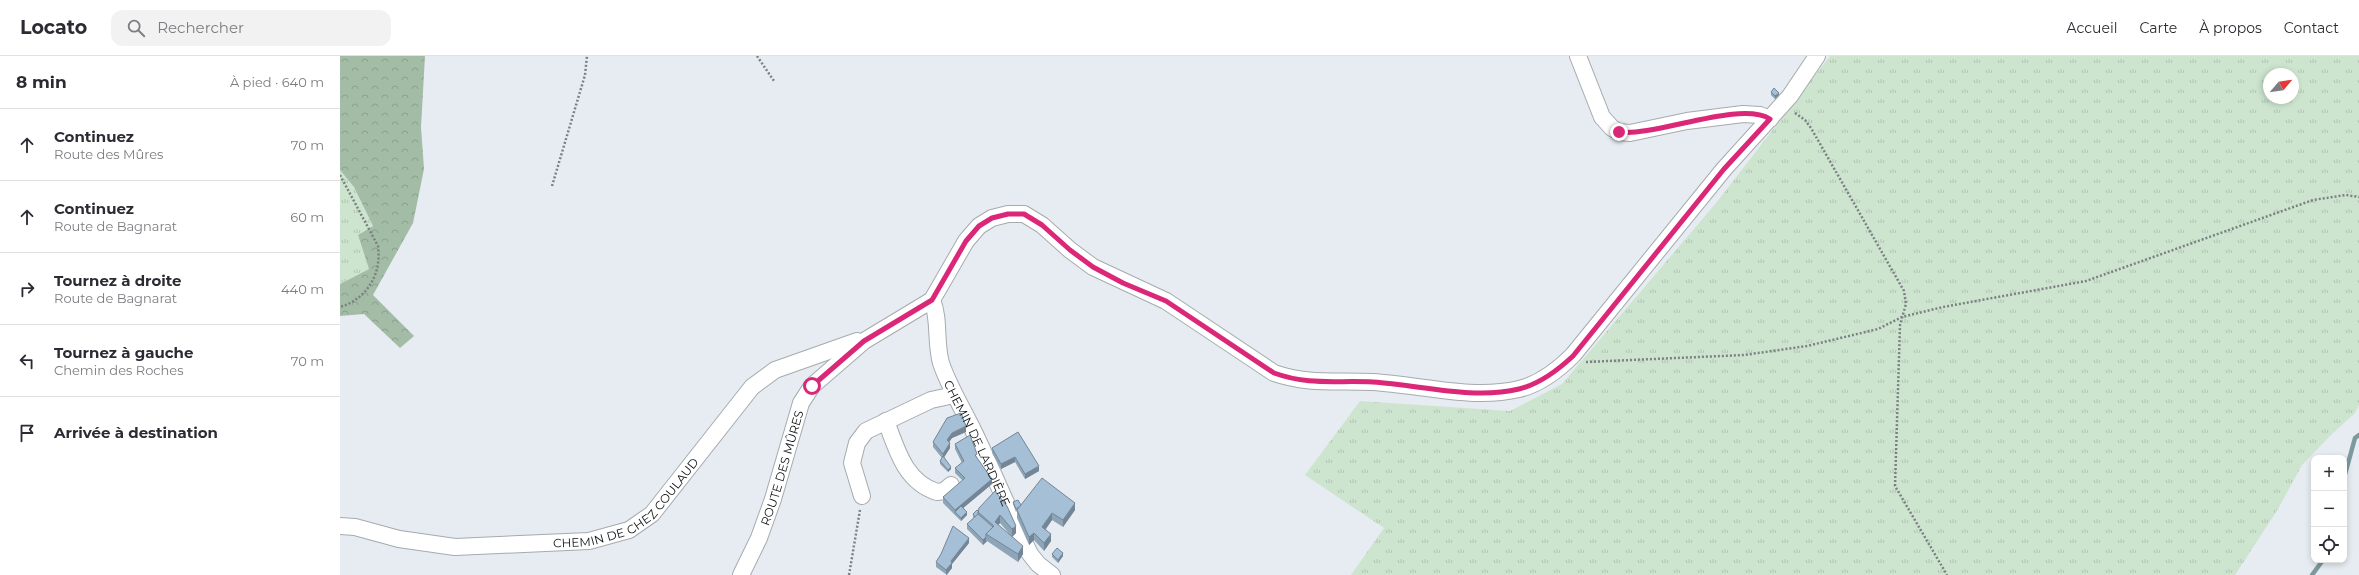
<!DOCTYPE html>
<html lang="fr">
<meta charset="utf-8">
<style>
body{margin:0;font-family:Montserrat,sans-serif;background:#f2f2f3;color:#2b2b33}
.controls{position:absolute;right:12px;bottom:12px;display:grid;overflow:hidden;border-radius:8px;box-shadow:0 2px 6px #0003}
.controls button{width:36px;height:36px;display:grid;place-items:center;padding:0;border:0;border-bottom:1px solid #e1e1e2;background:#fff;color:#2b2b33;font:20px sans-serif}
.compass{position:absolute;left:1923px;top:12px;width:36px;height:36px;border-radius:50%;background:#fff;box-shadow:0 2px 6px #0003;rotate:61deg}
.stop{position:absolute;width:12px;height:12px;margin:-9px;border:3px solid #db2777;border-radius:50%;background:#fff}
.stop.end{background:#db2777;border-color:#fff;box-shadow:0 1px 4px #0008}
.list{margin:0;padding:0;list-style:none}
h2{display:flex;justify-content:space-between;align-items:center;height:52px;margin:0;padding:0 16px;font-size:17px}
h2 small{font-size:13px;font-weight:400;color:#7c7c81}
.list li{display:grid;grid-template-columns:26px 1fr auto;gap:12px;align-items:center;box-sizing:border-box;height:72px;padding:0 16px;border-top:1px solid #e1e1e2}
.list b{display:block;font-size:15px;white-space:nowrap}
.list p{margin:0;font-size:13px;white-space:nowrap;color:#7c7c81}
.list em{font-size:13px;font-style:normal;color:#7c7c81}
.icon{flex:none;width:22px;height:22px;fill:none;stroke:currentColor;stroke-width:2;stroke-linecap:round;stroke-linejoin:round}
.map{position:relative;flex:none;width:2019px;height:519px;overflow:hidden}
header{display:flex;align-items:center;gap:24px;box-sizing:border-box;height:56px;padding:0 20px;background:#fff;border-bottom:1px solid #e1e1e2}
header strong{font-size:19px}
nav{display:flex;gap:22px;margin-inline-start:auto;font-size:14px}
.search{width:280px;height:36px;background:#f2f2f3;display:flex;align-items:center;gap:10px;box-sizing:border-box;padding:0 14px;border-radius:12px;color:#7c7c81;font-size:15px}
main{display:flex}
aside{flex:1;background:#fff}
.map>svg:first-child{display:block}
</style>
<header>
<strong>Locato</strong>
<div class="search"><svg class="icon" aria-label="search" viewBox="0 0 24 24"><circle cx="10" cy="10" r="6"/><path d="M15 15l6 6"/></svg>Rechercher</div>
<nav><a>Accueil</a><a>Carte</a><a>À propos</a><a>Contact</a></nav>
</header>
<main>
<aside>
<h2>8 min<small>À pied · 640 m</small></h2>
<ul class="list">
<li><svg class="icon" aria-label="ahead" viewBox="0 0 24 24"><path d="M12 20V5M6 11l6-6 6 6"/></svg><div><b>Continuez</b><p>Route des Mûres</p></div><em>70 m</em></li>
<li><svg class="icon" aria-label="ahead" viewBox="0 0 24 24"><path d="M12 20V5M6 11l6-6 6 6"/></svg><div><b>Continuez</b><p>Route de Bagnarat</p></div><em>60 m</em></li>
<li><svg class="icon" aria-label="right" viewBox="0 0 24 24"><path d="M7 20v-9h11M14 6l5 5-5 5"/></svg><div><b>Tournez à droite</b><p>Route de Bagnarat</p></div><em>440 m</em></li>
<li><svg class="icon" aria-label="left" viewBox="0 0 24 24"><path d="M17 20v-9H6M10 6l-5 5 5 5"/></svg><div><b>Tournez à gauche</b><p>Chemin des Roches</p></div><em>70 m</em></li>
<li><svg class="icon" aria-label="arrive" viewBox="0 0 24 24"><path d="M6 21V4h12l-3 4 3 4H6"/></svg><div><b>Arrivée à destination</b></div></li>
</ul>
</aside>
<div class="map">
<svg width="2019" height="519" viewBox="0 0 2019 519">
<defs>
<pattern id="grass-tufts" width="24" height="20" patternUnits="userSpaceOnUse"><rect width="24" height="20" fill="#cde5cf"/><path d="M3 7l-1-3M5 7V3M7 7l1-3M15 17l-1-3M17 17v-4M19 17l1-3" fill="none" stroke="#afc3b1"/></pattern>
<pattern id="forest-crowns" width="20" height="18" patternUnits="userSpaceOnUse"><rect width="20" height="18" fill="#a3bca5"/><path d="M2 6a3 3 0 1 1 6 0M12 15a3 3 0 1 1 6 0" fill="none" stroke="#8ba18d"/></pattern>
</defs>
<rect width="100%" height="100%" fill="#e6ecf1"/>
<g fill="url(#grass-tufts)" fill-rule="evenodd">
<path d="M1490 0H2019V349L2015 357 1991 379 1962 409 1938 453 1895 519H1011L1044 472 965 419 1020 345 1170 355 1222 328 1376 147ZM1929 18H1953V42H1929Z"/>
<polygon points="0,114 14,131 33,170 18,179 29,213 0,228"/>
</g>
<polygon fill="url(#forest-crowns)" points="0,0 85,0 81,71 84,113 73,167 33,239 74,280 60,292 24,258 0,260 0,228 29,213 18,179 33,170 14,131 0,114"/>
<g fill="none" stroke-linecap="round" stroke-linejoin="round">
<g stroke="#7c9a9d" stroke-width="4.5">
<polyline points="2004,422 2015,382 2019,379"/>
<polyline points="1972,519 1983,504"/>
</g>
<g stroke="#a5abaf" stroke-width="18">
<g id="minor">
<polyline points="1238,0 1262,61 1272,72 1279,76 1290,77 1347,65 1403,58 1420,59 1430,63"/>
<path id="s1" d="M592 244C600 263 595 286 601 307 609 331 623 353 634 376 653 416 670 457 690 498L698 508 712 519"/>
<path d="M546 365C557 394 565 426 597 436L604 435 611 429"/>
<polyline points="522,440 512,407 517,387 526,375 591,344 614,339"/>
<path id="s2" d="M0 470 15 471 59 483 115 491 249 485 289 474 312 458 412 331 435 314 517 285"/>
<path id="s3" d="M401 519 419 482 433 443 461 347 472 330 524 285 592 244 626 185 639 170 652 162 668 158H684L702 169 730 194 753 211 826 245 934 317C969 329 997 324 1033 326 1081 329 1132 344 1179 333 1200 328 1218 314 1233 299L1384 113 1450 40 1477 0"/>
</g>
</g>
<g stroke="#7c8083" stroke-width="2.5" stroke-dasharray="2 2" stroke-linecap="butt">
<polyline points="417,0 434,25"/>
<polyline points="1455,57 1465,64 1471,72 1564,235 1566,248 1560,269 1555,430 1607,519"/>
<path d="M0 119 38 190C42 218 27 243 0 251"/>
<polyline points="212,130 245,19 247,0"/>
<polyline points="1246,306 1404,299 1467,290 1538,273 1562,261 1603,251 1746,225 1973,144 2006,139 2019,141"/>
<polyline points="509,519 520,454"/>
</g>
<use href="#minor" stroke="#fff" stroke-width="16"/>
</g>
<g fill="#8ea5b8">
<polygon points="1431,36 1439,39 1435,43 1431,39"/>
<polygon points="626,376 612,382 609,386 610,392 604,401 611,413 608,416 600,408 600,405 602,402 593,391 593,386"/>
<polygon points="678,376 699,415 685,423 675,406 661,413 652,397 652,392"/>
<polygon points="615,388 637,402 652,428 623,452 627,459 621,465 603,447 603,441 623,425 615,417 615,412 622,407 615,393"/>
<polygon points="655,435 676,477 672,481 660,467 658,469 683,498 678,506 647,485 643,489 627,473 627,468 634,462 633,461 633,458 638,455"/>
<polygon points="673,446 681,449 735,454 723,471 712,464 706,473 711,485 704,495 694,484 689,489 677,462 677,455 676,456 673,448"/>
<polygon points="629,487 612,508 612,512 607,519 596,511 596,506"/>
<polygon points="712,498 723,500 718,507 712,501"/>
</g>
<g fill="#748696">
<polygon points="1439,37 1439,39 1435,43 1435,40"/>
<polygon points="626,370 626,376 612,382 607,389 607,384 612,377"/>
<polygon points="610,387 610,392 603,403 603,398"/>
<polygon points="675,401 675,406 661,413 661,408"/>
<polygon points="699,410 699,415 685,423 685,418"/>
<polygon points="611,411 611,413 608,416 608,414"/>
<polygon points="652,423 652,428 616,458 615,456 615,459 615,454"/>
<polygon points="735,447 735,454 723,471 723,464"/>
<polygon points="627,456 627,459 621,465 621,462"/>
<polygon points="712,457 712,464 702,478 702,471"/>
<polygon points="660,459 660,467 655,473 655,466"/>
<polygon points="676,470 676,477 672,481 672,473"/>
<polygon points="694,477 694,484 689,489 689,481"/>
<polygon points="711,478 711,485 704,495 704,487"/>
<polygon points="646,481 646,485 647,485 643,489 643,484"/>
<polygon points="629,482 629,487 612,508 612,512 606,519 606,514 611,505"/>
<polygon points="683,490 683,498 678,506 678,498"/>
<polygon points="723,497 723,500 718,507 718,504"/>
</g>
<g fill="#a5c0d6" stroke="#748696">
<polygon points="1434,32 1439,37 1435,40 1431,36"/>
<polygon points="621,357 626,370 612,377 607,384 610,387 603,398 593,386 607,362"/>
<polygon points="678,376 699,410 685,418 675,401 661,408 652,392"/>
<polygon points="630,379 637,398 635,399 652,423 615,454 603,441 625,422 615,412 624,405 615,388"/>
<polygon points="603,400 611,411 608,414 600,405"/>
<polygon points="702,422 735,447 723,464 712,457 702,471 711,478 704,487 694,477 689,481 677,454"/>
<polygon points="655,435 667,450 676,470 672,473 660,459 655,466 683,490 678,498 646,478 654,470 638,456 639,452"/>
<polygon points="678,444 681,449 679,451 676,453 673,446"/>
<polygon points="621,450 627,456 621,462 615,456"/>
<polygon points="637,454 639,456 638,456 638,458 635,461 633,458"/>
<polygon points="638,458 653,471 646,478 646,481 643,484 627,468"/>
<polygon points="613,470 629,482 611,505 612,507 606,514 596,506 601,498"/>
<polygon points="717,492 723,497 718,504 712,498"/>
</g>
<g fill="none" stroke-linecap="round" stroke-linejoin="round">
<path stroke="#db2777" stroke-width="5" d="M472 330 524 285 592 244 626 185 639 170 652 162 668 158H684L702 169 730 194 753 211 783 227 826 245 934 317C970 330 996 324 1033 326 1081 329 1132 344 1179 333 1200 328 1218 314 1233 300L1384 113 1430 63C1400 44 1315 81 1279 76"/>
</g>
<g text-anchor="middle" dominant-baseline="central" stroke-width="4" stroke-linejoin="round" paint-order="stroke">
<g font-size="12" fill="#101214" stroke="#fff">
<text stroke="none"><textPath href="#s1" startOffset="152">CHEMIN DE LARDIÈRE</textPath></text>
<text stroke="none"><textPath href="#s3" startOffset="115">ROUTE DES MÛRES</textPath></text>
<text stroke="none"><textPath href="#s2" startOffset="303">CHEMIN DE CHEZ COULAUD</textPath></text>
</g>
</g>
</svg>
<div class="controls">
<button>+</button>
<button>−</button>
<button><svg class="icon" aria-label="locate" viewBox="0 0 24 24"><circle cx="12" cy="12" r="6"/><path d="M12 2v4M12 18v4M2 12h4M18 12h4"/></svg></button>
</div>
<svg class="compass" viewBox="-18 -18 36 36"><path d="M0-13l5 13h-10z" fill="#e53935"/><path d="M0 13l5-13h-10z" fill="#7c7c81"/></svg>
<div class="stop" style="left:472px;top:330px"></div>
<div class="stop end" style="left:1279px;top:76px"></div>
</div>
</main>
